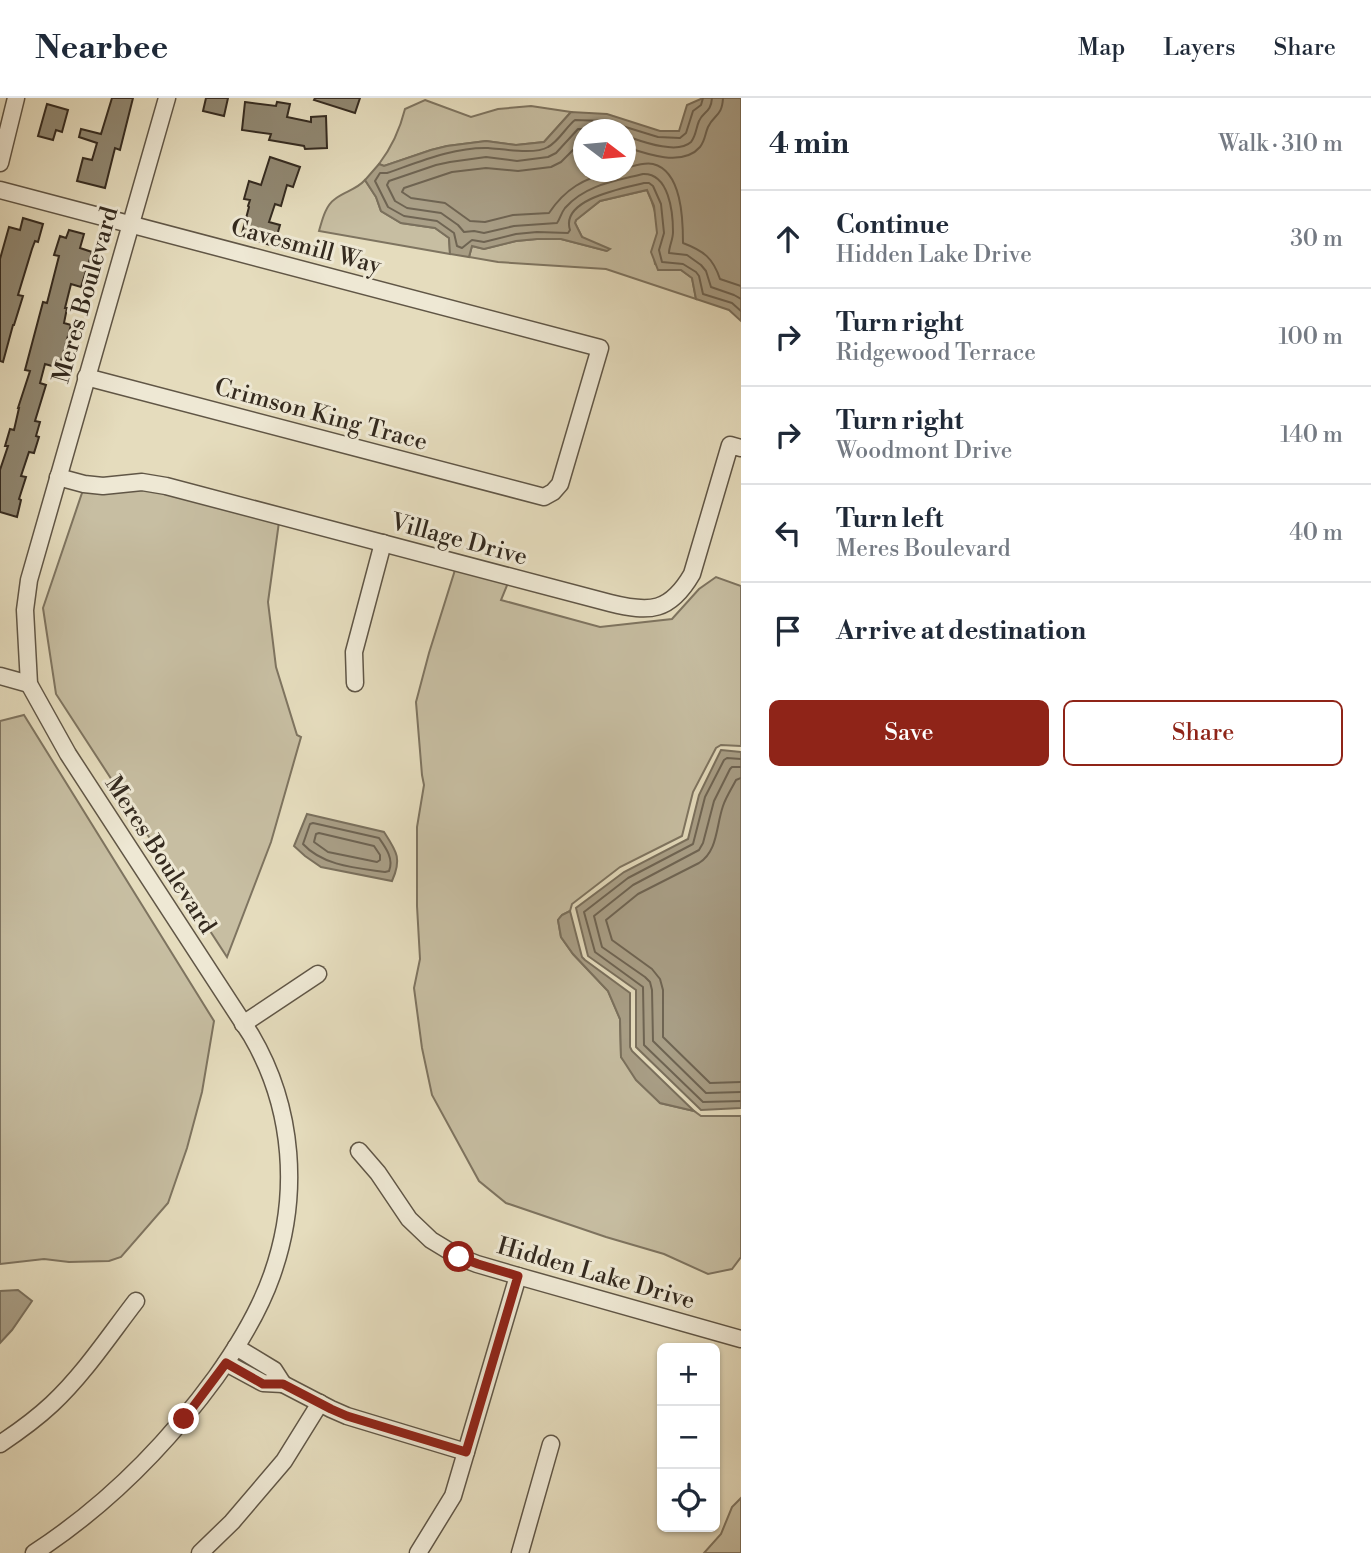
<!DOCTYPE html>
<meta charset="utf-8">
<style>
body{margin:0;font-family:"Libre Bodoni",serif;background:#f2f2f3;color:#1f2937}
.controls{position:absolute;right:21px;bottom:21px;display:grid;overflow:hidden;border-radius:10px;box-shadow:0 2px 5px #0004}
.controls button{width:63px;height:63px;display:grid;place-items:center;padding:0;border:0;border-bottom:2px solid #e0e1e3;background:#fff;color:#1f2937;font:35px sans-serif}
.compass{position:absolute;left:573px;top:21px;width:63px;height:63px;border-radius:50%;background:#fff;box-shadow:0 2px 5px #0004;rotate:106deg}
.stop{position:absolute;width:21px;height:21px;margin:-16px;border:5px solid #8f2418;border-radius:50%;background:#fff}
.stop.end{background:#8f2418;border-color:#fff;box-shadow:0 2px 7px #0008}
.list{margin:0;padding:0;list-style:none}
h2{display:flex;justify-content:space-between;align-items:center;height:91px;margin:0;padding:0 28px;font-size:30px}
h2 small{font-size:23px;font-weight:400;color:#747a83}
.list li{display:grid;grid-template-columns:46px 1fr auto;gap:21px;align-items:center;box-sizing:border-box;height:98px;padding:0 28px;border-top:2px solid #e0e1e3}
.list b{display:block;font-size:26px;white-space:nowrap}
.list p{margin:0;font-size:23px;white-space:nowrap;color:#747a83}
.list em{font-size:23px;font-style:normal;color:#747a83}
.actions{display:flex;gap:14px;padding:21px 28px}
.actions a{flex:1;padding:16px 0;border:2px solid #8f2418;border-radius:10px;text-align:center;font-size:24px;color:#8f2418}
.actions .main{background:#8f2418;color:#fff}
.icon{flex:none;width:38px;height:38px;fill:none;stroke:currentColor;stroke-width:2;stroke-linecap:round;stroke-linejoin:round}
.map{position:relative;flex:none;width:741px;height:1455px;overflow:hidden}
header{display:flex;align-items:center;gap:42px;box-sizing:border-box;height:98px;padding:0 35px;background:#fff;border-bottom:2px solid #e0e1e3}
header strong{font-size:33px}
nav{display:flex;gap:38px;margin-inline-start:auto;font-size:24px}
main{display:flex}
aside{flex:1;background:#fff}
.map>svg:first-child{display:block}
</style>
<header>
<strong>Nearbee</strong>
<nav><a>Map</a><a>Layers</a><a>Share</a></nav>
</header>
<main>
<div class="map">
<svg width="741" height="1455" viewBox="0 0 741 1455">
<rect width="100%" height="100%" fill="#e5dcbd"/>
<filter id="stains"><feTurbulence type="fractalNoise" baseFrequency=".00286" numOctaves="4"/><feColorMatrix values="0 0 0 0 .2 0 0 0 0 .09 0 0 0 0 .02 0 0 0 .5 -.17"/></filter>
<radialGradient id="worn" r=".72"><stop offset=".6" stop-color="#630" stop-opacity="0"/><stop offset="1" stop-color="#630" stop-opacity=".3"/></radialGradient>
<g fill="#c7bea2" stroke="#7e7460" stroke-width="2">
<path d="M425 2 471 19 498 11 531 8 571 14 544 44 516 47 486 43 447 48 431 52 384 68 379 66C392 49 400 31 405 11Z"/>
<path d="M365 82 376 99 381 113 401 125 435 130 449 140 450 156 319 133C322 123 325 108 335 101 345 93 356 92 365 82Z"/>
<path d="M647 92C653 105 659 122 657 137 655 147 653 155 655 166L681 172 692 180 696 201 606 171 498 164 469 159 472 148 484 151 516 143 537 141H561L607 153 582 139 575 125 576 122 600 103Z"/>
<polygon points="135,391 152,392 279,424 268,504 276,569 297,637 301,639 271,744 227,859 56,596 43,510 83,392"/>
<polygon points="455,472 508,485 501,502 600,529 672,521 699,491 716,479 741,488 741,648 721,647 716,650 693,694 682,738 620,769 572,806 570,813 562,817 558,822 561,839 573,856 608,893 620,921 621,959 660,1005 694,1013 701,1018 741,1018 741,1159 732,1171 708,1176 664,1156 606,1139 506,1105 479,1083 432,997 422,950 414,890 420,861 417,808 417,729 424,687 422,677 416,604 429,555"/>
<polygon points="24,617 214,923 202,994 187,1050 168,1105 121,1159 109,1163 69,1164 44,1161 0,1166 0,623"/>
<polygon points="741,1400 741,1455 704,1455 721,1436 732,1409"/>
</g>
<g fill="#a99f87" stroke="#7a705d" stroke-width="2" fill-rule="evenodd">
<path d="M703 0H741V223L729 212 696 201 692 180 681 172H658L651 154 657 135 654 108 647 92 600 103 576 122 575 125 582 139 610 151 607 153 561 141H537L516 143 484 151 472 148 469 159 450 156 449 140 435 130 401 125 381 113 376 99 365 82 379 66 384 68 431 52 447 48 486 43 516 47 544 44 571 14 607 16 660 33H679L687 7ZM584 32H626V74H584Z"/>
<polygon points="721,652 741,654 741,1010 701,1012 636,949 636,892 588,858 576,810 624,774 688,741 699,697"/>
<path d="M307 716 384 734C397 754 402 761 392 783L321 769 305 758 294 748Z"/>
<polygon points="570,813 582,859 585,862 630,895 630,949 632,953 694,1013 660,1005 636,982 621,959 620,921 608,893 573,856 561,839 558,822 562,817"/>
<polygon points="18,1192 32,1203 12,1232 0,1245 0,1193"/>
</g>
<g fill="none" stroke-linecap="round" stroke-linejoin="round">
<g stroke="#6e6453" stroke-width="2">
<path d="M703 0 701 7 693 13 686 35 680 40 658 39 606 23 575 22C566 29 559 43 548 49 535 57 503 51 488 50 454 49 419 64 387 75H380L375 83 388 109 404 118 437 123 454 135 457 148 462 150 472 142 484 144 516 136 537 134 568 135 570 132C560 101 624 90 644 85H649L653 88 661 106 664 135 659 152 662 164 683 166 696 174 699 178 703 196 732 205 741 213"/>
<path d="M604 32 578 31 556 55 548 59 517 63 486 59 450 64 436 67 389 83 387 87 395 103 407 110 441 115 458 127 464 134 474 133 484 135 514 128 557 125C560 121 561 115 565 110 585 87 615 83 643 76 669 75 673 114 673 134 673 142 669 148 669 155L687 157 701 167 706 173 711 189 734 197 741 201"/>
<path d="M626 38C641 43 677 57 691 44 696 38 696 30 699 23 703 13 711 15 712 0"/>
<path d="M584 41 561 64 551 69 518 73 486 70 452 74 404 90 402 94 411 100 445 105 470 123 485 124 513 117 549 115C565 91 584 80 612 74"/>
<path d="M626 49C646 56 683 69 700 49 705 43 705 36 708 29 714 16 722 19 723 0"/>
<path d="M626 70C634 68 644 64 653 66 682 73 683 122 683 145 704 153 713 160 720 181L741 188"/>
<polyline points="741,661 727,660 724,662 705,699 693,746 628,780 584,814 595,854 643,889 644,947 703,1004 741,1003"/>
<polyline points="741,669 732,669 730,671 714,703 703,745 699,752 633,787 594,818 602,849 645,879 650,884 652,892 653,943 706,995 741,994"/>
<path d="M741 680 736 682C732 690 726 699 723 708 716 728 718 753 699 765L638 796 606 822 612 842 652 871 660 881 663 892V939L710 985 741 984"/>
<path d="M313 725 379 740C386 750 394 761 389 773L385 774C357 770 323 768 303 746L310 726Z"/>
<polygon points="319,735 374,748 380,757 380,762 377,764 328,754 314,744 316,736"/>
</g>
</g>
<g fill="#908771" stroke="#342a1f" stroke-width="2">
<polygon points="112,0 133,0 120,52 115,50 105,90 77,83 83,60 92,62 97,45 79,39 81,31 101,36"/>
<polygon points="206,0 228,0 224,18 203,13"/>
<polygon points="315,0 360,0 355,15 314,2"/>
<polygon points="245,4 276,8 277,4 290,6 287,19 311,24 311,19 326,18 327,50 305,51 304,48 269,42 271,36 242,32"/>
<polygon points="47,6 68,12 62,34 56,32 53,42 38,38"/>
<polygon points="270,59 300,69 293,89 287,87 281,108 275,106 269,124 280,127 274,148 241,139 249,109 248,108 250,102 244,101 249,83 261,87"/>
<polygon points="23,120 43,126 38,144 35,143 32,151 18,197 23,198 14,227 13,227 3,264 0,263 0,161 9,129 20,132"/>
<polygon points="69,132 84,136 80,150 92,154 81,189 71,186 65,210 67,210 64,225 71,227 59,270 45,266 40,285 46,287 35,323 40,324 36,338 39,339 34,355 29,354 21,378 26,379 19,401 21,402 17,419 0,414 0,372 8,348 5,348 10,331 14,332 19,310 18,310 30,273 25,272 43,204 47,205 59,158 54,157 60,138 66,140"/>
</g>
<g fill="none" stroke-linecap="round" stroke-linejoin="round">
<g stroke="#605646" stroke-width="19">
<g id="minor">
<polyline points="0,65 16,0"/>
<polyline points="0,92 600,250 560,386 553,394 544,399 86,279"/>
<path d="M58 379 84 386 103 388 142 384 166 388 610 505C650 515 670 514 692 476L730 347 741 350"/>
<polyline points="0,578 29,586"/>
<polyline points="355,585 354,554 383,445"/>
<polyline points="243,926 318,876"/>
<polyline points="359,1053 378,1075 409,1121 431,1142 459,1159 477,1166 518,1178 741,1241"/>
<polyline points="226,1265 263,1285 283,1286 274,1272 236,1249"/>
<polyline points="283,1286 331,1311 347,1318 466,1354"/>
<path d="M0 1346C18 1334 36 1321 52 1306 84 1276 109 1238 136 1203"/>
<path d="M34 1455C106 1408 165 1349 216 1279 238 1248 259 1214 272 1177 300 1098 294 1010 251 937L68 656 29 586 25 512 29 482 167 0"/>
<polyline points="200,1455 232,1424 284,1363 320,1305"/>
<polyline points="418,1455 453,1398 518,1178"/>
<polyline points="520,1455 551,1346"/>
</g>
</g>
<use href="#minor" stroke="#eee8d4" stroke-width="16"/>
</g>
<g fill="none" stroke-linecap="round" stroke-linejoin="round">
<polyline stroke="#8f2418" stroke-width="9" points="184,1321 226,1265 263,1286 283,1286 331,1311 347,1318 466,1354 518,1178 478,1166 459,1159"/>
</g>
<g text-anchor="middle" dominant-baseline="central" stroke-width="6" stroke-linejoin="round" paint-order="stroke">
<g font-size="24" fill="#342a1f" stroke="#eee8d4">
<text transform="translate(306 149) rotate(15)">Cavesmill Way</text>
<text transform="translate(86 197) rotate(-74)">Meres Boulevard</text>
<text transform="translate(321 317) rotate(15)">Crimson King Trace</text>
<text transform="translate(459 442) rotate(15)">Village Drive</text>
<text transform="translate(160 757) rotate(57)">Meres Boulevard</text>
<text transform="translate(596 1176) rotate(16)">Hidden Lake Drive</text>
</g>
</g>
<rect width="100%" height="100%" filter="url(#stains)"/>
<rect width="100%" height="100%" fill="url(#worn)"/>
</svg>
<div class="controls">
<button>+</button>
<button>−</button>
<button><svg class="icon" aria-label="locate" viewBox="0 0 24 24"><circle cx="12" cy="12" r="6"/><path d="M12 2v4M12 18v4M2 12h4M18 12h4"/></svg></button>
</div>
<svg class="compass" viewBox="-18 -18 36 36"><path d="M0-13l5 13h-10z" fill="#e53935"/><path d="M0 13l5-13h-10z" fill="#747a83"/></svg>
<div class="stop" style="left:459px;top:1159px"></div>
<div class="stop end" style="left:184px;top:1321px"></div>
</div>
<aside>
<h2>4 min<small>Walk · 310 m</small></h2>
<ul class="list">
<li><svg class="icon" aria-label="ahead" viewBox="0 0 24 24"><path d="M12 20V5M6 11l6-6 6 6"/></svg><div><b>Continue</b><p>Hidden Lake Drive</p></div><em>30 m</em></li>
<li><svg class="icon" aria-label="right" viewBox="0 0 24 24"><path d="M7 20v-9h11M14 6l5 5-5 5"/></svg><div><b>Turn right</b><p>Ridgewood Terrace</p></div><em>100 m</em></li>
<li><svg class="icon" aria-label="right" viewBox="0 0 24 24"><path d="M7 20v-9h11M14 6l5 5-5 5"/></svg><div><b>Turn right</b><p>Woodmont Drive</p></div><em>140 m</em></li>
<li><svg class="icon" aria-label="left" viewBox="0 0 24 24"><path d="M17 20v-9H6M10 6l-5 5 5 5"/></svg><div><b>Turn left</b><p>Meres Boulevard</p></div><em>40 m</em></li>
<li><svg class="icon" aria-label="arrive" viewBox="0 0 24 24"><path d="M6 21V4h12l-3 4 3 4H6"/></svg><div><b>Arrive at destination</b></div></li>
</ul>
<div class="actions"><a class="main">Save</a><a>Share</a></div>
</aside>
</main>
